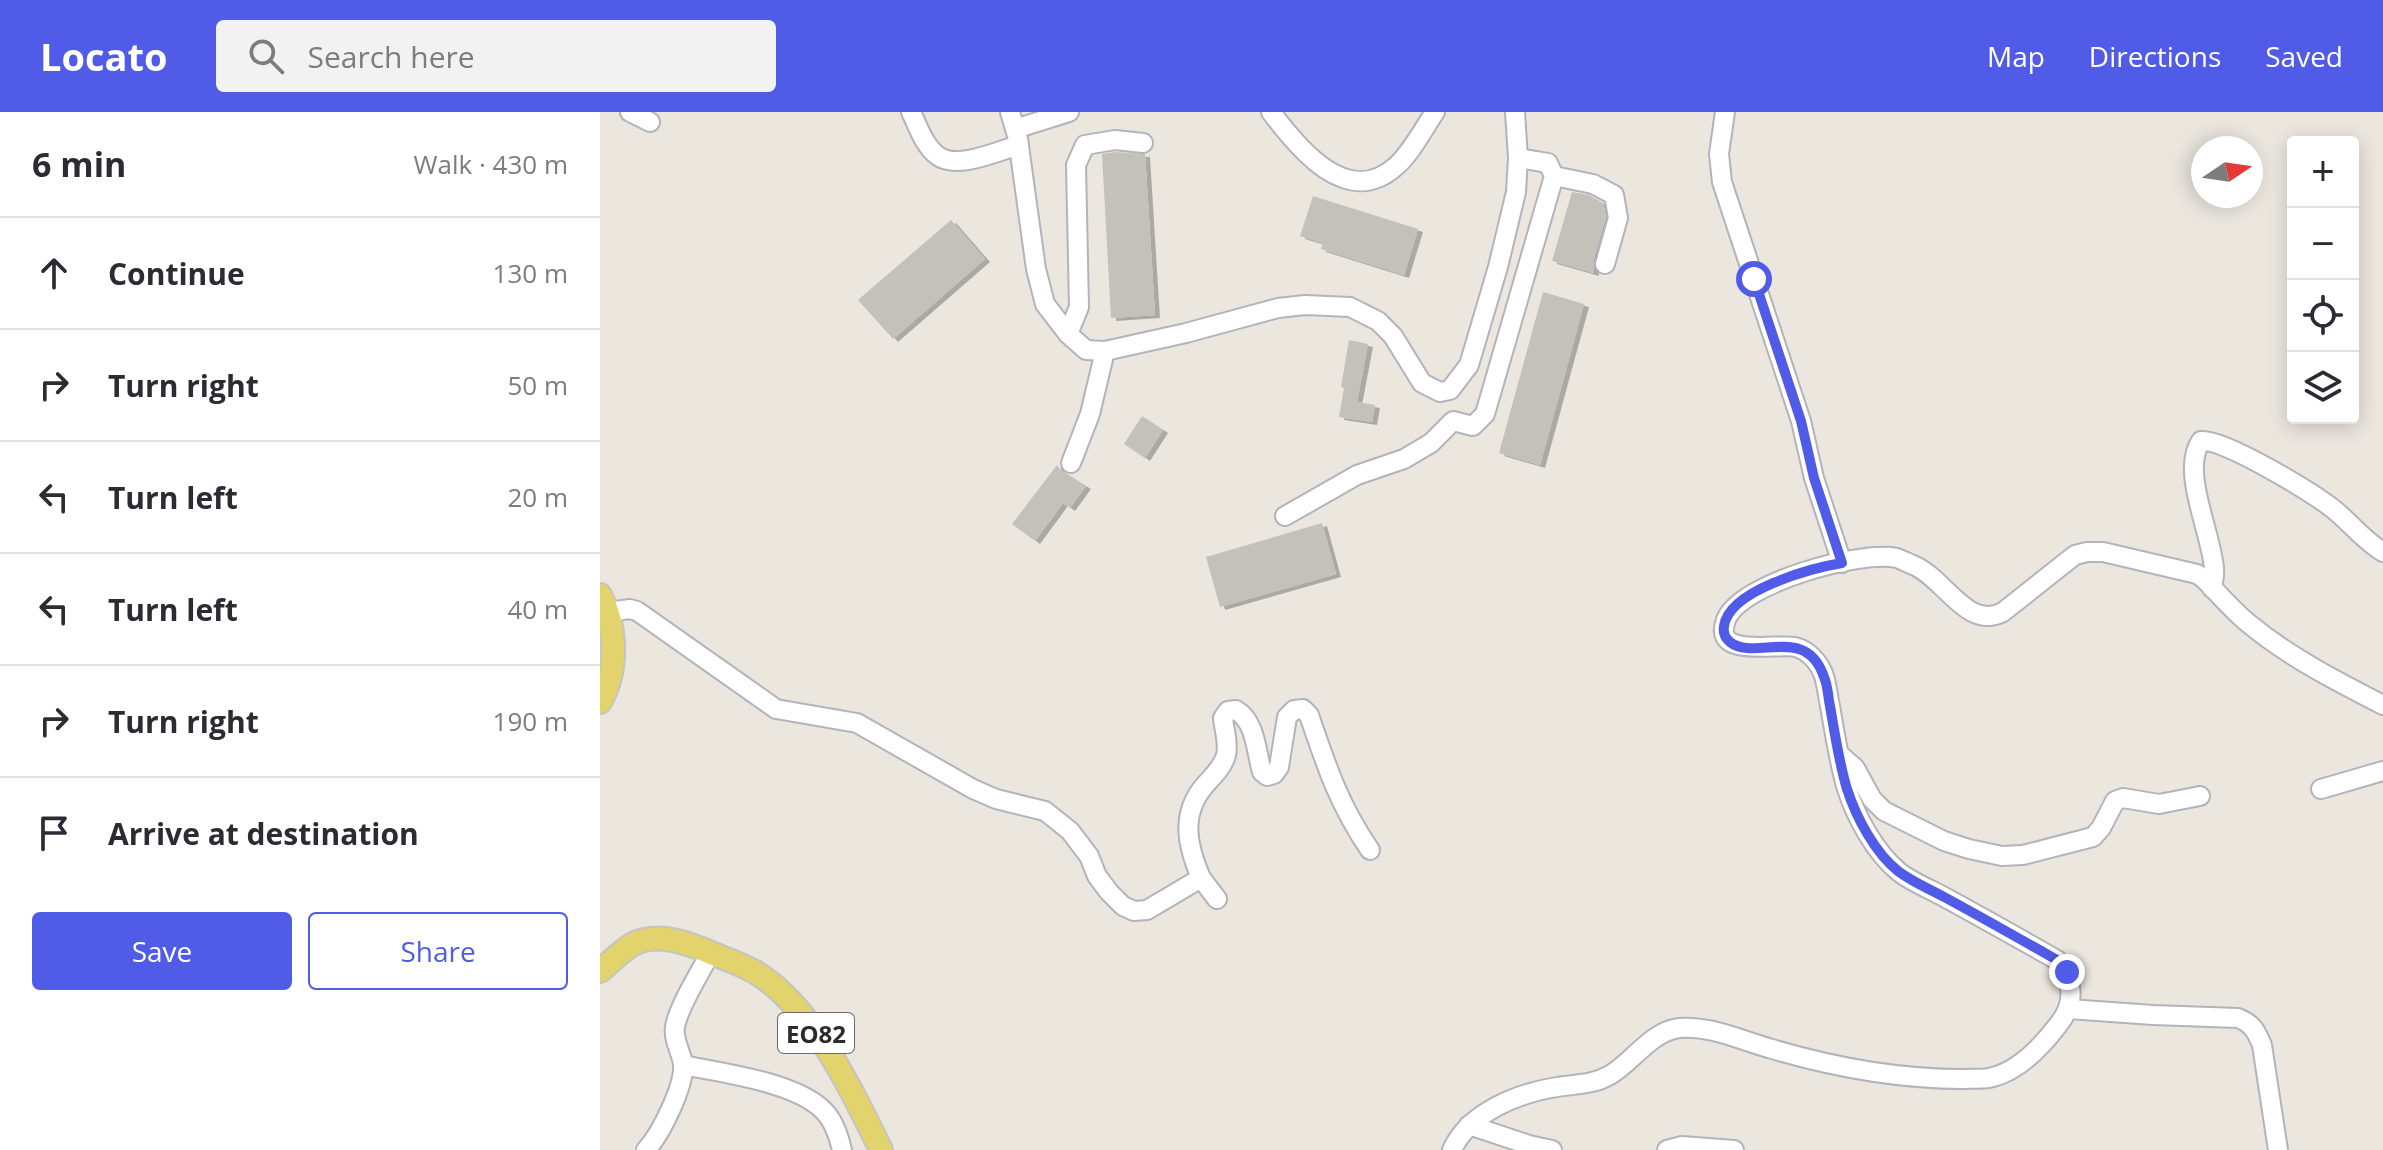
<!DOCTYPE html>
<meta charset="utf-8">
<style>
body{margin:0;font-family:"Open Sans",sans-serif;background:#f2f2f3;color:#2b2b33}
.controls{position:absolute;right:24px;top:24px;display:grid;overflow:hidden;border-radius:8px;box-shadow:0 4px 20px #0003}
.controls button{width:72px;height:72px;display:grid;place-items:center;padding:0;border:0;border-bottom:2px solid #e1e1e2;background:#fff;color:#2b2b33;font:40px sans-serif}
.compass{position:absolute;left:1591px;top:24px;width:72px;height:72px;border-radius:50%;background:#fff;box-shadow:0 4px 20px #0003;rotate:77deg}
.stop{position:absolute;width:24px;height:24px;margin:-18px;border:6px solid #505ce7;border-radius:50%;background:#fff}
.stop.end{background:#505ce7;border-color:#fff;box-shadow:0 2px 8px #0008}
.list{margin:0;padding:0;list-style:none}
h2{display:flex;justify-content:space-between;align-items:center;height:104px;margin:0;padding:0 32px;font-size:34px}
h2 small{font-size:26px;font-weight:400;color:#7c7c81}
.list li{display:grid;grid-template-columns:52px 1fr auto;gap:24px;align-items:center;box-sizing:border-box;height:112px;padding:0 32px;border-top:2px solid #e1e1e2}
.list b{display:block;font-size:30px;white-space:nowrap}
.list em{font-size:26px;font-style:normal;color:#7c7c81}
.actions{display:flex;gap:16px;padding:24px 32px}
.actions a{flex:1;padding:18px 0;border:2px solid #505ce7;border-radius:8px;text-align:center;font-size:28px;color:#505ce7}
.actions .main{background:#505ce7;color:#fff}
.icon{flex:none;width:44px;height:44px;fill:none;stroke:currentColor;stroke-width:2;stroke-linecap:round;stroke-linejoin:round}
.map{position:relative;flex:none;width:1783px;height:1038px;overflow:hidden}
header{display:flex;align-items:center;gap:48px;box-sizing:border-box;height:112px;padding:0 40px;background:#505ce7;color:#fff}
header strong{font-size:38px}
nav{display:flex;gap:44px;margin-inline-start:auto;font-size:28px}
.search{width:560px;height:72px;background:#f2f2f3;display:flex;align-items:center;gap:20px;box-sizing:border-box;padding:0 28px;border-radius:8px;color:#7c7c81;font-size:30px}
main{display:flex}
aside{flex:1;background:#fff}
.map>svg:first-child{display:block}
</style>
<header>
<strong>Locato</strong>
<div class="search"><svg class="icon" aria-label="search" viewBox="0 0 24 24"><circle cx="10" cy="10" r="6"/><path d="M15 15l6 6"/></svg>Search here</div>
<nav><a>Map</a><a>Directions</a><a>Saved</a></nav>
</header>
<main>
<aside>
<h2>6 min<small>Walk · 430 m</small></h2>
<ul class="list">
<li><svg class="icon" aria-label="ahead" viewBox="0 0 24 24"><path d="M12 20V5M6 11l6-6 6 6"/></svg><div><b>Continue</b></div><em>130 m</em></li>
<li><svg class="icon" aria-label="right" viewBox="0 0 24 24"><path d="M7 20v-9h11M14 6l5 5-5 5"/></svg><div><b>Turn right</b></div><em>50 m</em></li>
<li><svg class="icon" aria-label="left" viewBox="0 0 24 24"><path d="M17 20v-9H6M10 6l-5 5 5 5"/></svg><div><b>Turn left</b></div><em>20 m</em></li>
<li><svg class="icon" aria-label="left" viewBox="0 0 24 24"><path d="M17 20v-9H6M10 6l-5 5 5 5"/></svg><div><b>Turn left</b></div><em>40 m</em></li>
<li><svg class="icon" aria-label="right" viewBox="0 0 24 24"><path d="M7 20v-9h11M14 6l5 5-5 5"/></svg><div><b>Turn right</b></div><em>190 m</em></li>
<li><svg class="icon" aria-label="arrive" viewBox="0 0 24 24"><path d="M6 21V4h12l-3 4 3 4H6"/></svg><div><b>Arrive at destination</b></div></li>
</ul>
<div class="actions"><a class="main">Save</a><a>Share</a></div>
</aside>
<div class="map">
<svg width="1783" height="1038" viewBox="0 0 1783 1038">
<defs>
<filter id="shadow"><feDropShadow dx="5" dy="3" stdDeviation="0" flood-color="#0004"/></filter>
</defs>
<rect width="100%" height="100%" fill="#ebe7df"/>
<g fill="#c4c1ba" filter="url(#shadow)">
<polygon points="515,40 545,42 555,203 511,206 502,42"/>
<polygon points="972,80 989,83 1003,91 1006,105 993,149 994,161 952,149"/>
<polygon points="713,84 818,117 804,163 721,137 723,131 700,124"/>
<polygon points="351,108 385,147 293,227 258,188"/>
<polygon points="943,180 984,192 940,353 899,341"/>
<polygon points="749,228 768,232 757,290 775,293 772,310 739,305 744,276 741,275"/>
<polygon points="542,304 563,318 545,346 524,332"/>
<polygon points="457,353 462,359 486,374 470,396 463,391 435,429 412,412"/>
<polygon points="722,411 736,462 620,495 606,445"/>
</g>
<g fill="none" stroke-linecap="round" stroke-linejoin="round">
<g stroke="#b2b3bd" stroke-width="22">
<g id="minor">
<polyline points="30,0 50,10"/>
<path d="M311 0C318 14 324 34 338 44 357 58 398 39 419 33"/>
<polyline points="410,0 418,27 436,157 445,192 468,222 486,238 505,239 586,221 678,196 705,193 750,195 778,209 793,224 822,271 840,280 850,278 869,253 898,155 916,80 918,46 915,0"/>
<path d="M671 0C698 36 747 97 795 55 810 43 824 16 835 0"/>
<polyline points="1125,0 1119,42 1122,70 1201,309 1214,366 1242,451"/>
<polyline points="415,17 469,0"/>
<polyline points="954,64 993,72 1014,83 1018,106 1005,152"/>
<polyline points="468,222 479,195 476,53 485,33 515,28 543,31"/>
<polyline points="471,351 490,302 505,239"/>
<polyline points="685,404 757,363 804,347 831,331 853,309 873,314 885,302 954,64 948,51 918,46"/>
<path d="M1612 476C1613 470 1615 463 1614 457 1612 422 1580 359 1601 329 1623 326 1711 380 1732 396 1749 409 1764 429 1783 440"/>
<path d="M8 500 30 497 37 499 176 597 257 611 373 677 396 687 445 699 470 719 489 744 497 764 509 780 523 794 534 799 547 798 601 766C587 733 580 702 605 673 613 664 623 655 626 643 629 631 624 618 623 606L628 599 636 598C656 610 656 639 662 660L667 664 674 662 679 655 687 605 694 598 703 597 709 603C726 653 739 693 770 738"/>
<polyline points="1239,642 1255,656 1272,687 1284,699 1344,729 1369,737 1402,744 1423,743 1493,725 1501,716 1515,689 1523,686 1559,692 1600,684"/>
<polyline points="1721,677 1783,659"/>
<polyline points="601,766 617,787"/>
<path d="M1469 897 1553 903 1638 906C1653 912 1656 919 1662 933L1678 1038"/>
<path d="M83 953C122 961 196 970 224 999 234 1009 239 1025 242 1038"/>
<polyline points="869,1013 929,1033 952,1038"/>
<path d="M46 1038C61 1022 85 973 83 952 81 939 73 928 75 915 78 895 101 859 111 840"/>
<path d="M852 1038C869 1000 919 981 957 975 975 972 993 973 1010 963 1033 950 1050 920 1079 916 1109 913 1143 929 1172 937 1233 955 1300 967 1363 967 1373 966 1384 968 1393 965 1420 958 1442 934 1458 913 1476 891 1474 869 1457 848 1420 827 1383 806 1346 786 1330 777 1311 770 1298 759 1275 740 1256 705 1247 677 1239 651 1235 622 1230 594 1228 585 1227 574 1224 564 1220 552 1209 538 1195 535 1177 531 1111 547 1126 508 1140 471 1261 438 1297 446 1302 448 1308 451 1313 453 1345 466 1367 519 1403 500L1475 443 1487 440H1503L1597 462 1603 466C1618 481 1632 498 1648 511 1689 545 1736 569 1783 593"/>
<polyline points="1067,1038 1082,1034 1134,1038"/>
</g>
</g>
<g stroke="#c4c4c4" stroke-width="26">
<g id="major">
<path d="M0 483C17 515 18 559 0 590"/>
<path d="M0 859C11 850 21 839 33 832 59 819 91 832 116 843 129 848 143 853 155 860 212 894 253 980 281 1038"/>
</g>
</g>
<use href="#minor" stroke="#fff" stroke-width="18"/>
<use href="#major" stroke="#e2d36d" stroke-width="22"/>
</g>
<g fill="none" stroke-linecap="round" stroke-linejoin="round">
<path stroke="#505ce7" stroke-width="10" d="M1154 167 1201 309 1214 366 1242 451C1212 456 1129 478 1124 514 1123 520 1125 526 1130 530 1155 550 1206 511 1224 565 1228 574 1228 585 1230 594 1235 622 1239 651 1247 677 1256 705 1275 741 1298 759 1312 770 1330 777 1346 786 1383 806 1420 827 1457 848L1467 860"/>
</g>
<g text-anchor="middle" dominant-baseline="central" stroke-width="7" stroke-linejoin="round" paint-order="stroke">
<rect fill="#fff" stroke="#6b6b6b" stroke-width="2" x="178" y="901" width="76" height="40" rx="6"/>
<g font-size="24" font-weight="bold" fill="#2b2b2b">
<text x="216" y="921">ΕΟ82</text>
</g>
</g>
</svg>
<div class="controls">
<button>+</button>
<button>−</button>
<button><svg class="icon" aria-label="locate" viewBox="0 0 24 24"><circle cx="12" cy="12" r="6"/><path d="M12 2v4M12 18v4M2 12h4M18 12h4"/></svg></button>
<button><svg class="icon" aria-label="layers" viewBox="0 0 24 24"><path d="M12 4l9 5-9 5-9-5zM3 14l9 5 9-5"/></svg></button>
</div>
<svg class="compass" viewBox="-18 -18 36 36"><path d="M0-13l5 13h-10z" fill="#e53935"/><path d="M0 13l5-13h-10z" fill="#7c7c81"/></svg>
<div class="stop" style="left:1154px;top:167px"></div>
<div class="stop end" style="left:1467px;top:860px"></div>
</div>
</main>
